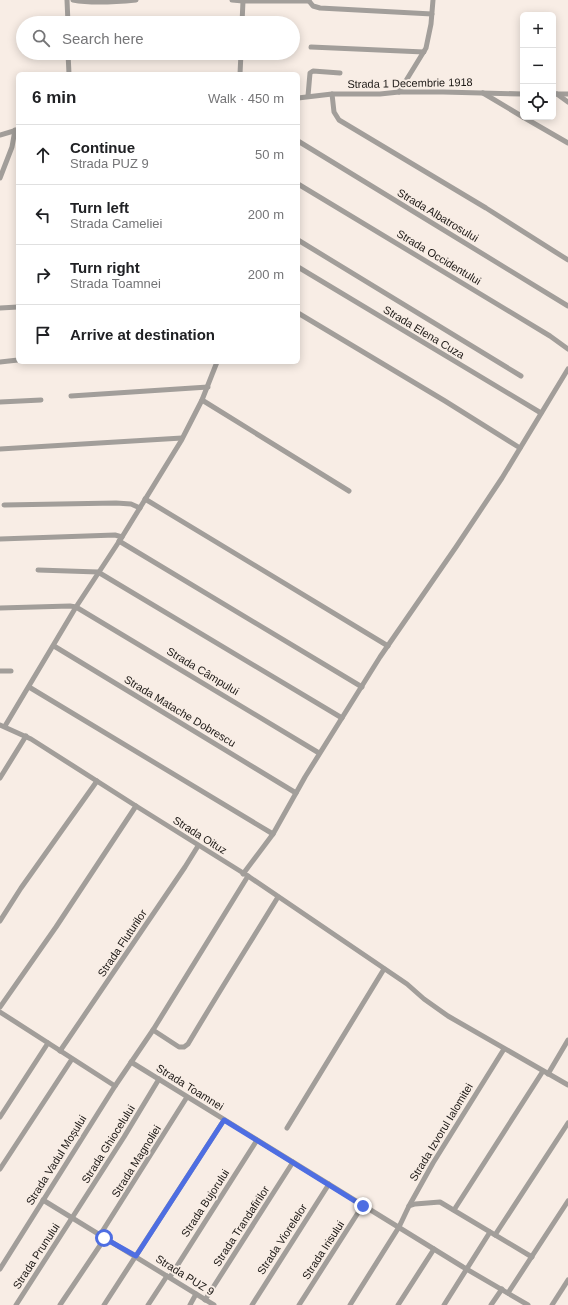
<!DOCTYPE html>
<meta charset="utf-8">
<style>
body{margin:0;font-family:Arial,sans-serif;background:#f6f6f6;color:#202124}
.controls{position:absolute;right:12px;top:12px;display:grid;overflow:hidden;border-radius:6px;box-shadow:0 2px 10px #0003}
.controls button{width:36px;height:36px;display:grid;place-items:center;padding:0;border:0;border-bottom:1px solid #e0e0e0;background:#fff;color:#202124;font:20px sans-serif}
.stop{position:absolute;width:12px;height:12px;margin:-9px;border:3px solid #4e6ee2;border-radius:50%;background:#fff}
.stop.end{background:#4e6ee2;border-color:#fff;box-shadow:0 1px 4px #0008}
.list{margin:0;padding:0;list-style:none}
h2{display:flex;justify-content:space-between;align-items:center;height:52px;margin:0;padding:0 16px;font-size:17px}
h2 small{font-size:13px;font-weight:400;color:#757577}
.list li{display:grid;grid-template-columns:26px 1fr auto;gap:12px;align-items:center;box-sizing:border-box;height:60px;padding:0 16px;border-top:1px solid #e0e0e0}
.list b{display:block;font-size:15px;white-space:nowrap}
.list p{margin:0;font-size:13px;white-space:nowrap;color:#757577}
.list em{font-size:13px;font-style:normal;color:#757577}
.icon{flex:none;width:22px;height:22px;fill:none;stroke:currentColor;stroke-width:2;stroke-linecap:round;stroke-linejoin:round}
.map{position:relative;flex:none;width:568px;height:1305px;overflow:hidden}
.search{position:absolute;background:#fff;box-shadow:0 2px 10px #0003;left:16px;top:16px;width:284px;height:44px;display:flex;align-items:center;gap:10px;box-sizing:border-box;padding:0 14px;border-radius:22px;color:#757577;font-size:15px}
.panel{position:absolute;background:#fff;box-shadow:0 2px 10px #0003;left:16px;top:72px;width:284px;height:292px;border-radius:6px}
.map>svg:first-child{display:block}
</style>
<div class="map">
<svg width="568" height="1305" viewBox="0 0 568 1305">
<rect width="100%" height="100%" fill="#f8ede5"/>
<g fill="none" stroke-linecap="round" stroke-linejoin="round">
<g stroke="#a29e9a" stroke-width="5">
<polyline points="67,0 68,23"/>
<path d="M73 0C93 4 116 2 136 0"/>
<polyline points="232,0 243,1 309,1"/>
<polyline points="309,1 313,6 320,8 432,14"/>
<polyline points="242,23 243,1"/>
<polyline points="311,47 424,52"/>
<polyline points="68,53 69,74"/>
<polyline points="240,74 241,53"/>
<polyline points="399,92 426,48 431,24 433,0"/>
<polyline points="483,93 523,117"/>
<polyline points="332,94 334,112 339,120 486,208 568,260"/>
<polyline points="553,94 568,94"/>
<polyline points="557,94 568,102"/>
<polyline points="308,96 310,73 313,71 340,73"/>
<polyline points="298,98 332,94 380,94 399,92 443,92 523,94"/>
<polyline points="523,117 568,143"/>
<polyline points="0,135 17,130"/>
<polyline points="298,141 568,306"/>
<polyline points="0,178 12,147 15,130"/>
<polyline points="298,184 550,336 568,349"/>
<polyline points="298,240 521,376"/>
<polyline points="298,267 541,413"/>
<polyline points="0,308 18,307"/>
<polyline points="298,313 445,401 520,448"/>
<polyline points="0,362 18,360"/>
<polyline points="71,396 208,387"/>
<polyline points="202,400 349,491"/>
<polyline points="0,402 41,400"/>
<polyline points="0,449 182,438"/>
<polyline points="145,499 388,646"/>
<polyline points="4,505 116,503 131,504 140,508"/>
<polyline points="0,539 115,535 122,537"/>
<polyline points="119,541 362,687"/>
<polyline points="38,570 98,572 342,718"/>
<polyline points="0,608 70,606 76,607 319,753"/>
<polyline points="54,646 296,793"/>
<polyline points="0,671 11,671"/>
<polyline points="29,687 273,834"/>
<polyline points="0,725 31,739 136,806 248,876 407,984 424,999 448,1016 568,1085"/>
<polyline points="5,726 76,607 122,537 181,441 202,400 217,362"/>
<polyline points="0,778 26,736"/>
<polyline points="243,874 273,834 305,777 380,657 456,547 502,478 568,369"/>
<polyline points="0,921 21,888 97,781"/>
<polyline points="0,1007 56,927 136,806"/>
<polyline points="0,1012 115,1086"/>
<path d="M153 1030 179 1047H184L188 1044C217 995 248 946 278 897"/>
<polyline points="60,1051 185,867 198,846"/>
<polyline points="131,1062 463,1267 528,1305"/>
<polyline points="548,1074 568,1040"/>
<polyline points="0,1117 48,1043"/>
<polyline points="287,1128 384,969"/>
<polyline points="0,1169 72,1059"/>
<polyline points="43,1200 214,1305"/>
<polyline points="409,1206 415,1204 440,1202 532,1257"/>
<polyline points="454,1210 543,1071"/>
<polyline points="100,1235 187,1097"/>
<polyline points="495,1235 568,1123"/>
<polyline points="0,1269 115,1086 153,1030 248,876"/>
<polyline points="170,1277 257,1140"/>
<polyline points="508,1293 568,1201"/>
<polyline points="205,1300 293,1162"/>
<polyline points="16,1305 124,1137 159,1079"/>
<polyline points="60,1305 105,1238"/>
<polyline points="104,1305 224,1120"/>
<polyline points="148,1305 167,1276"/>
<polyline points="190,1305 196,1294"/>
<polyline points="252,1305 329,1184"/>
<polyline points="299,1305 363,1205"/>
<polyline points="350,1305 399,1227 409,1206 433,1163 504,1049"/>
<polyline points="398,1305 434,1249"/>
<polyline points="444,1305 490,1232"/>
<polyline points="491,1305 502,1289"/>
<polyline points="552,1305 568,1280"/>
</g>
</g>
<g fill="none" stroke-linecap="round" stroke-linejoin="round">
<polyline stroke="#4e6ee2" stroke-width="5" points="104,1238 136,1256 224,1120 363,1206"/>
</g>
<g text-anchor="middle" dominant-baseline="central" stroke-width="4" stroke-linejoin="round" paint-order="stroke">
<g font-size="11" fill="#1c1815" stroke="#f8ede5">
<text transform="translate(410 83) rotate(-1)">Strada 1 Decembrie 1918</text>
<text transform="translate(438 215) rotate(31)">Strada Albatrosului</text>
<text transform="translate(439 257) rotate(31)">Strada Occidentului</text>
<text transform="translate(424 332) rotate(31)">Strada Elena Cuza</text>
<text transform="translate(203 671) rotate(31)">Strada Câmpului</text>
<text transform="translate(180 711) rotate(31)">Strada Matache Dobrescu</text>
<text transform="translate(200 835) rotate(32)">Strada Oituz</text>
<text transform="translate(122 943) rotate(-56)">Strada Fluturilor</text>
<text transform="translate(190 1087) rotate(32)">Strada Toamnei</text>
<text transform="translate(441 1132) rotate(-59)">Strada Izvorul Ialomitei</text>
<text transform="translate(108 1144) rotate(-58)">Strada Ghiocelului</text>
<text transform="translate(56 1160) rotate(-58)">Strada Vadul Moșului</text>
<text transform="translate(136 1161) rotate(-58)">Strada Magnoliei</text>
<text transform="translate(205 1203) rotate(-57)">Strada Bujorului</text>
<text transform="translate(241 1226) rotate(-57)">Strada Trandafirilor</text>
<text transform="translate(282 1239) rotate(-57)">Strada Viorelelor</text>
<text transform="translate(323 1250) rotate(-57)">Strada Irisului</text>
<text transform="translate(36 1256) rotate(-57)">Strada Prunului</text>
<text transform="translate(185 1275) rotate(32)">Strada PUZ 9</text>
</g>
</g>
</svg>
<div class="controls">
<button>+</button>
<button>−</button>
<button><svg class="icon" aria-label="locate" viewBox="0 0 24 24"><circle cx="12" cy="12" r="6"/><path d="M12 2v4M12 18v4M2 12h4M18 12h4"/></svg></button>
</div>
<div class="stop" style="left:104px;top:1238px"></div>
<div class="stop end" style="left:363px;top:1206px"></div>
<div class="search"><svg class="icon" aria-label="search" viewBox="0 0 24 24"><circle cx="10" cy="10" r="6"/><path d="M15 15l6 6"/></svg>Search here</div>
<section class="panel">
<h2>6 min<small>Walk · 450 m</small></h2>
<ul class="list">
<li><svg class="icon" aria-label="ahead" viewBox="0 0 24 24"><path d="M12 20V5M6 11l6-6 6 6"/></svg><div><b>Continue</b><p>Strada PUZ 9</p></div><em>50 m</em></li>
<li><svg class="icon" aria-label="left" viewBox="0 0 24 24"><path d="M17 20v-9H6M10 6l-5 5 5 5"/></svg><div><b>Turn left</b><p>Strada Cameliei</p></div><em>200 m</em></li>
<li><svg class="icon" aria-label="right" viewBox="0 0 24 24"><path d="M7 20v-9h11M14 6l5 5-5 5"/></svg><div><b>Turn right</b><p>Strada Toamnei</p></div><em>200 m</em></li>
<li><svg class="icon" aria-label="arrive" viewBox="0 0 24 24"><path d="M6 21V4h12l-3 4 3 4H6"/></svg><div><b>Arrive at destination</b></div></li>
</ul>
</section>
</div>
